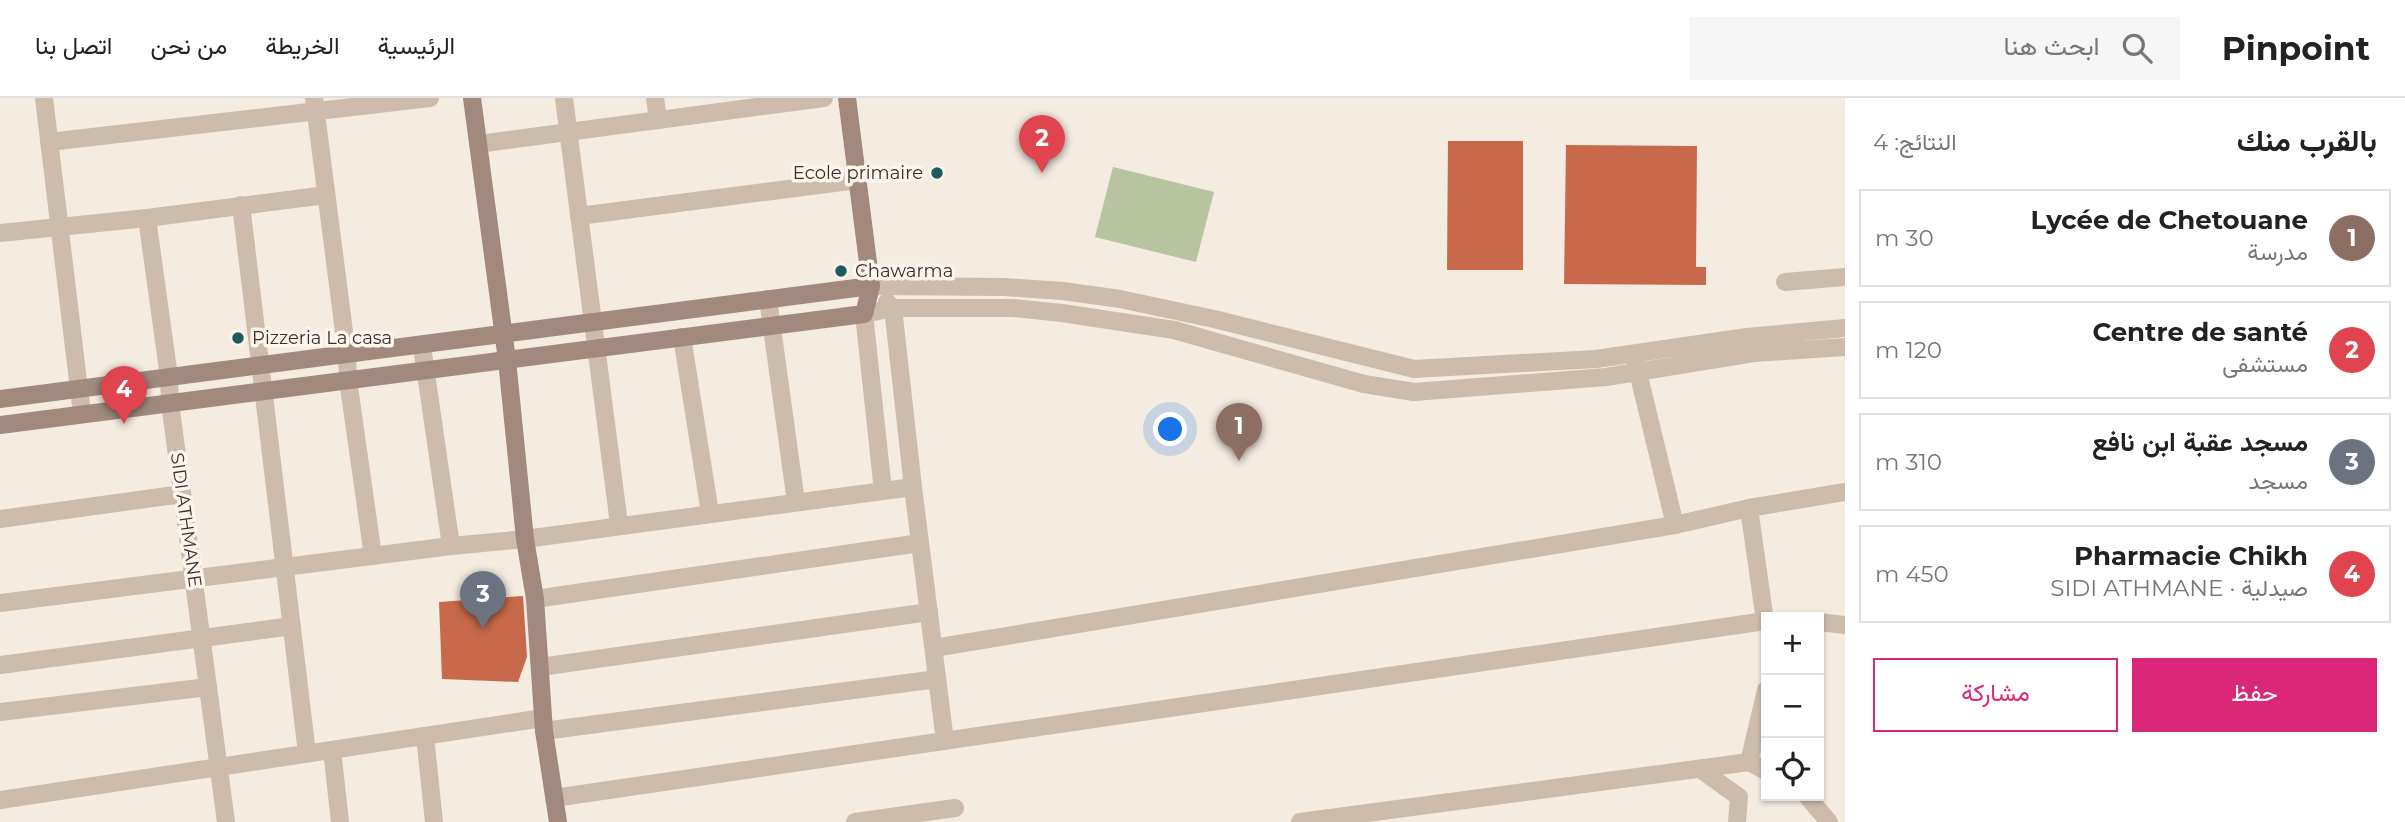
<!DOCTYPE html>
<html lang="ar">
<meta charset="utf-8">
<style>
body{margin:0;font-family:Montserrat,Vazirmatn,sans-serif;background:#f6f6f6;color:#222;direction:rtl}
.controls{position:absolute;right:21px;bottom:21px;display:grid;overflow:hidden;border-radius:0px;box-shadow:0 2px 5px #0004}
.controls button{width:63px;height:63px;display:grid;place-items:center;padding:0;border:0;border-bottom:2px solid #e0e0e0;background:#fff;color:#222;font:35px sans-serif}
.you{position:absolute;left:1171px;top:332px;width:24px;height:24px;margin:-18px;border:5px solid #fff;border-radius:50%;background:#1a73e8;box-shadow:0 0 0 10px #1a73e833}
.badge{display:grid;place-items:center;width:46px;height:46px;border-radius:50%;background:#db2777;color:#fff;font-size:23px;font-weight:700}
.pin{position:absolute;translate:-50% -58px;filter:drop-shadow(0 2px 4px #0008)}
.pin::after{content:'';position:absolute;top:37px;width:24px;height:21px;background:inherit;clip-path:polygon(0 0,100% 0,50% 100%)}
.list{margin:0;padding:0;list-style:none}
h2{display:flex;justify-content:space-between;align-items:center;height:91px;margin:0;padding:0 28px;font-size:30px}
h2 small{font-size:23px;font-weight:400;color:#767676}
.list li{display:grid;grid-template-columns:46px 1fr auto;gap:21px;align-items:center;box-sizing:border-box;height:98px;margin:0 14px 14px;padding:0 14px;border:2px solid #e0e0e0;border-radius:0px}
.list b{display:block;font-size:26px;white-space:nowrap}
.list p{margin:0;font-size:23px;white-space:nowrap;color:#767676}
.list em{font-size:23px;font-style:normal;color:#767676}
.actions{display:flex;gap:14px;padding:21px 28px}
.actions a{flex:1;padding:16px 0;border:2px solid #db2777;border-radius:0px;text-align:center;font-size:24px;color:#db2777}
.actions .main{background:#db2777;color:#fff}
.icon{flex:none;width:38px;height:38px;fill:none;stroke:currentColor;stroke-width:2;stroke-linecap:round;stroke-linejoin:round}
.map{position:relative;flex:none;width:1845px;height:724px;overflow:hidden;direction:ltr}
header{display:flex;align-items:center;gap:42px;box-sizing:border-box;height:98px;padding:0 35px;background:#fff;border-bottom:2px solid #e0e0e0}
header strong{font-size:33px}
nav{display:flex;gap:38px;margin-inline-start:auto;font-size:24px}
.search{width:490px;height:63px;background:#f6f6f6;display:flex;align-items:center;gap:18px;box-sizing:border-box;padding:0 24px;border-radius:0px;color:#767676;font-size:26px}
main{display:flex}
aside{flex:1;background:#fff}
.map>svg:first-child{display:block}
</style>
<header>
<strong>Pinpoint</strong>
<div class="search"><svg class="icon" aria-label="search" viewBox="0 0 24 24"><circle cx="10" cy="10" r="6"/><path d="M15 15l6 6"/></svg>ابحث هنا</div>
<nav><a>الرئيسية</a><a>الخريطة</a><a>من نحن</a><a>اتصل بنا</a></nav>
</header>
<main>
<aside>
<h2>بالقرب منك<small>النتائج: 4</small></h2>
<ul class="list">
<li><span class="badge" style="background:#8d6e63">1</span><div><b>Lycée de Chetouane</b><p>مدرسة</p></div><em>30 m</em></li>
<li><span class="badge" style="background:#e0444e">2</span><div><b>Centre de santé</b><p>مستشفى</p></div><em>120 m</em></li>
<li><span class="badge" style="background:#6b7280">3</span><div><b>مسجد عقبة ابن نافع</b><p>مسجد</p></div><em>310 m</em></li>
<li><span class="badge" style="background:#e0444e">4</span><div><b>Pharmacie Chikh</b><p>صيدلية · SIDI ATHMANE</p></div><em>450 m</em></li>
</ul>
<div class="actions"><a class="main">حفظ</a><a>مشاركة</a></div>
</aside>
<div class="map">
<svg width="1845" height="724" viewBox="0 0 1845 724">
<rect width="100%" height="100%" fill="#f4ebe1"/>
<polygon fill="#b8c4a0" points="1113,69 1214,94 1196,164 1095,139"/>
<g fill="#c8694b">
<polygon points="1448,43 1523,43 1523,172 1447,172"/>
<polygon points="1566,47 1697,48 1696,169 1706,169 1706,187 1564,186"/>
<polygon points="523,498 527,559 518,584 442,581 439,504"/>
</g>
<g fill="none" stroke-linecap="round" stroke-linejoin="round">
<g stroke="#cdbbac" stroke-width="18">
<polyline points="44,0 82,316"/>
<polyline points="314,0 347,257 348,282 373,458"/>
<polyline points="564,0 619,426"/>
<polyline points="655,0 658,22"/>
<polyline points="49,44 430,0"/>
<polyline points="478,46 824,0"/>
<polyline points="241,107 307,655"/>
<polyline points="579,118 857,82"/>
<polyline points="147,120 169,279 170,305 226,724"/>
<polyline points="0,135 147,120 326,97"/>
<polyline points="1785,184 1845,179"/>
<polyline points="871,188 1004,189 1063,193 1120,201 1214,221 1414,271 1596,261 1747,239 1845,230"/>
<polyline points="768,201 796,404"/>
<polyline points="887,204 893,210 913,389"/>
<polyline points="682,239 710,415"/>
<polyline points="422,248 451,448"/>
<polyline points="1636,266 1675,427 1749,410 1845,394"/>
<polyline points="883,393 864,216 893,210 1013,210 1062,215 1174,232 1364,286 1414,294 1606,279 1754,255 1845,249"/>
<polyline points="0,421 182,396"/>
<polyline points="535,501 920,445"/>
<polyline points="0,505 451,448 525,441 913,389 945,643"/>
<polyline points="1819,524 1845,527"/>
<polyline points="934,550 1675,427"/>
<polyline points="0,567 292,528"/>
<polyline points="540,569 929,514"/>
<polyline points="0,614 208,589"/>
<polyline points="544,633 937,581"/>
<polyline points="425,638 434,724"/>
<polyline points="332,652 340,724"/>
<polyline points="1749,664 1766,673"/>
<polyline points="1700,671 1739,699 1737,724"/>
<polyline points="1807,698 1829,724"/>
<polyline points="554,700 1765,523 1749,410"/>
<polyline points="0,702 543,620"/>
<polyline points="855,724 955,710"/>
<polyline points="1300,724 1749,664 1766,592"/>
</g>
<g stroke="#a18a7d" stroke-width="18">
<polyline points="472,0 507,262 525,441 535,501 544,633 558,724"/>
<polyline points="0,301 871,188"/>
<polyline points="0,327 864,216 871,188 847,0"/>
</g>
</g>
<g fill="#1f5a5e" stroke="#fbf5ee" stroke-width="2.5">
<circle cx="937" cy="75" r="7"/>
<circle cx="841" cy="173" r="7"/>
<circle cx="238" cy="240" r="7"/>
</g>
<g text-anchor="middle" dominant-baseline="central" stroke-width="7" stroke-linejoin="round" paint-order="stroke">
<g font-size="18" fill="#3b302b" stroke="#fbf5ee" text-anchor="start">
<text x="923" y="75" text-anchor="end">Ecole primaire</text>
<text x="855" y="173">Chawarma</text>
<text x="252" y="240">Pizzeria La casa</text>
</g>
<g font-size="18" fill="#3b302b" stroke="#fbf5ee">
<text transform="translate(186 422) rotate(82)">SIDI ATHMANE</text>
</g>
</g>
</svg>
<div class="controls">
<button>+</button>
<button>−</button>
<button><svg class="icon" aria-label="locate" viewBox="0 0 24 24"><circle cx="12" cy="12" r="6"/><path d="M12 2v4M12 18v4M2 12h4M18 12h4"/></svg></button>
</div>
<div class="you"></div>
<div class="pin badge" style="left:1239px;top:363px;background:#8d6e63">1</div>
<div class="pin badge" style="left:1042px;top:75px;background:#e0444e">2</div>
<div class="pin badge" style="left:483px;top:531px;background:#6b7280">3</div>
<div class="pin badge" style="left:124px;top:326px;background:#e0444e">4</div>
</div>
</main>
